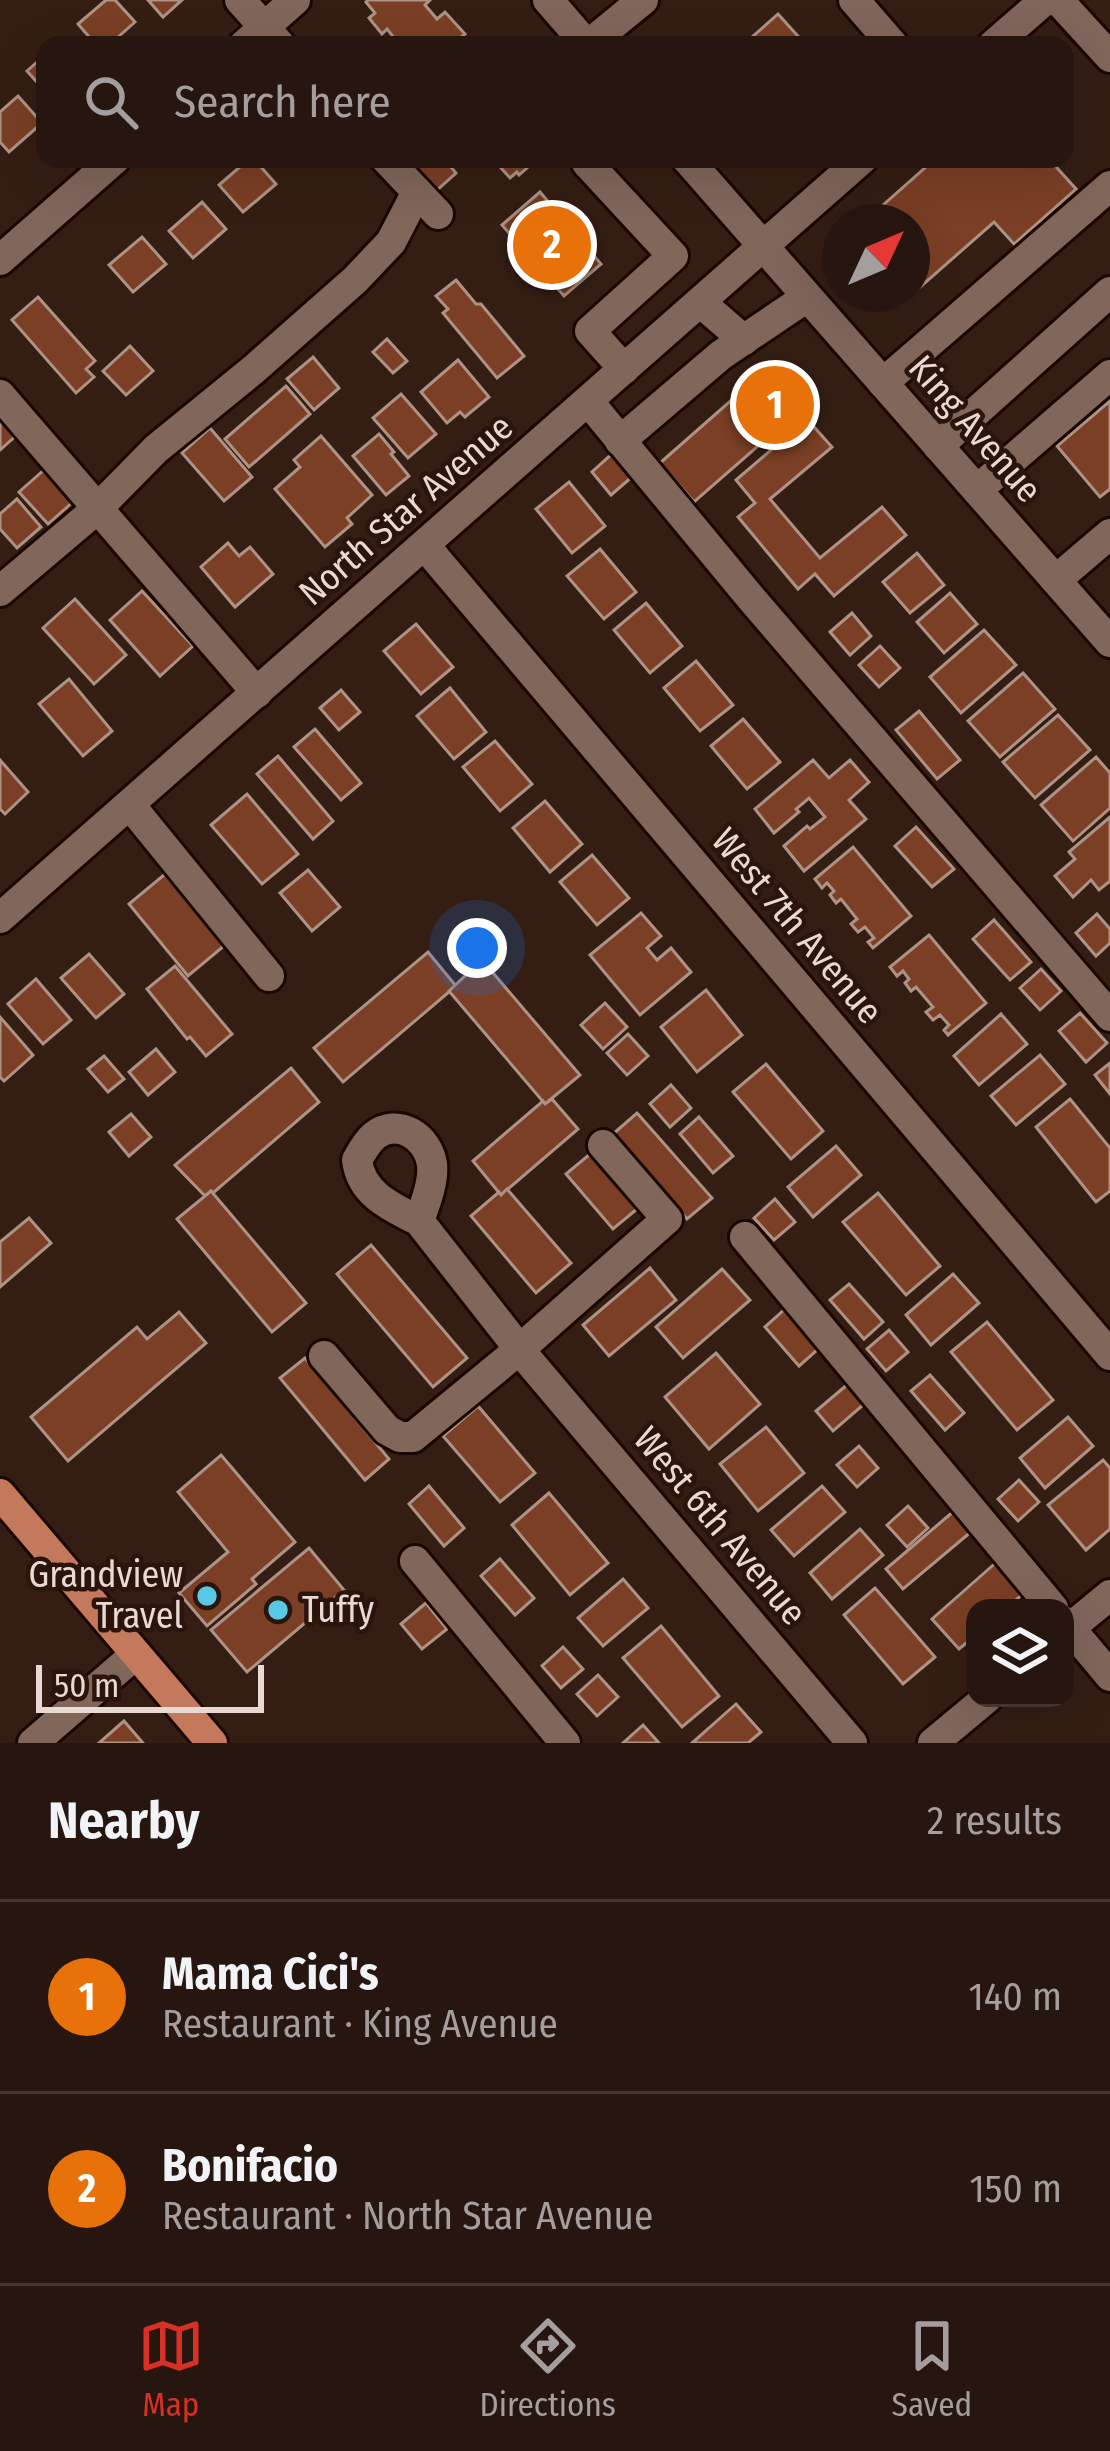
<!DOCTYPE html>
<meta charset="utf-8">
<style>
body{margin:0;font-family:"Fira Sans Condensed",sans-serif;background:#2f1f18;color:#f1f3f6}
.controls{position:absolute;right:36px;bottom:36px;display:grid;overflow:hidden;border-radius:24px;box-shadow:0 12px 48px #0002}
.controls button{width:108px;height:108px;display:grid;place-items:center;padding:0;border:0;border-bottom:3px solid #43352f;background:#27160f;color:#f1f3f6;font:60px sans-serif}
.compass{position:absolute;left:822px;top:204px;width:108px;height:108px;border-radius:50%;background:#27160f;box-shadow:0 12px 48px #0002;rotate:46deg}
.scale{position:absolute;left:36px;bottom:30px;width:228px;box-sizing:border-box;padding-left:12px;border:6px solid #e8d9d2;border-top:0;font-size:33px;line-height:42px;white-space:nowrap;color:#e8d9d2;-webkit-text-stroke:9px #2a140b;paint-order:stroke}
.you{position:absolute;left:477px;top:948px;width:42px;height:42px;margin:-30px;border:9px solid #fff;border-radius:50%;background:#1a73e8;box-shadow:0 0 0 18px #1a73e833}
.badge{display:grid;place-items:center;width:78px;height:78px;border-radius:50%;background:#d93025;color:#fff;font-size:39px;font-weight:700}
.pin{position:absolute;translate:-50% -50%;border:6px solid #fff;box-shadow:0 3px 12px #0006}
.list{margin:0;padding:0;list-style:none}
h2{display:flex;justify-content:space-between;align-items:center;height:156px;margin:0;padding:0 48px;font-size:51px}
h2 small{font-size:39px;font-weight:400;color:#a49f9e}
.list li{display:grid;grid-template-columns:78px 1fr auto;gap:36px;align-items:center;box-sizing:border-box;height:192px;padding:0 48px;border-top:3px solid #43352f}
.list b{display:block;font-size:45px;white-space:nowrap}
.list p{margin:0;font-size:39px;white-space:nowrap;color:#a49f9e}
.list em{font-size:39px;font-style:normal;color:#a49f9e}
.icon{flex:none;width:66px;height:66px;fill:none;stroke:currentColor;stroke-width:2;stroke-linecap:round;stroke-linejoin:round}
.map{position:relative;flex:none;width:1110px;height:1743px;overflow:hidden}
.search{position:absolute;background:#27160f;box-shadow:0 12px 48px #0002;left:36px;right:36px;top:36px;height:132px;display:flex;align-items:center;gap:30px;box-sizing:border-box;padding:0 42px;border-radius:24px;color:#a49f9e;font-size:45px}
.sheet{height:540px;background:#27160f}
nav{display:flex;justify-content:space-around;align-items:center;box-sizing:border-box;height:168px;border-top:3px solid #43352f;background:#27160f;font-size:33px;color:#a49f9e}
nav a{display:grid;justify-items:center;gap:6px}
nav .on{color:#d93025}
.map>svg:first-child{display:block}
</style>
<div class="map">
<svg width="1110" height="1743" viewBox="0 0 1110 1743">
<rect width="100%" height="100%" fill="#341e14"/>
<g fill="#7a3f24" stroke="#af9286" stroke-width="3">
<polygon points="106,0 115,0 135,22 109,45 96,45 78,24"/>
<polygon points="148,0 182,0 163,17"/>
<polygon points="368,0 430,0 425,5 437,19 445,12 465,34 455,42 458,45 400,45 387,29 382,34 369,18 375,13 366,2"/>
<polygon points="778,14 806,45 743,45"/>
<polygon points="45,55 45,91 27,71"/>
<polygon points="18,96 42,123 9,152 0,142 0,112"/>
<polygon points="249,159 254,159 276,184 243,212 219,185"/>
<polygon points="405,159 444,159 456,173 435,192"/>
<polygon points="506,159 537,159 519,175 517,172 510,178 501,168 509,162"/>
<polygon points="935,159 1049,159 1076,189 1014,244 994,222 901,304 892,294 912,294 912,222 864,222"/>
<polygon points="540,192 601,264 564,296 502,225"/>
<polygon points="202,202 226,229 193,258 169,231"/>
<polygon points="142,237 166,264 133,292 109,265"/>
<polygon points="456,280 476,304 481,304 524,356 497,378 443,313 448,309 436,296"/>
<polygon points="38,297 95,361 86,369 94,377 76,393 12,320"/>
<polygon points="387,339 407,361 393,373 373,352"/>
<polygon points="130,346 153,371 126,395 103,371"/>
<polygon points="313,357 339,388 314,410 287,379"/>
<polygon points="458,360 489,397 465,417 460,412 447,423 421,392"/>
<polygon points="768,368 791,395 786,399 797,412 694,502 660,463"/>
<polygon points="286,386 310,414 249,467 225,439"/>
<polygon points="401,394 436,434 408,458 373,418"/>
<polygon points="1110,401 1110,489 1100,497 1057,446"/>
<polygon points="0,414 18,434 0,450"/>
<polygon points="807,419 832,447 770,499 820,558 882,507 906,535 834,596 815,574 798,589 738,517 755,503 736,480"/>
<polygon points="210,428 252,477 224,501 182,453"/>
<polygon points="379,434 394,452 391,454 409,476 386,495 353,456"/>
<polygon points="321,436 372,495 347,518 352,524 325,547 275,489 300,467 294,460"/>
<polygon points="613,453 633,476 611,495 592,472"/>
<polygon points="45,469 74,501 48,524 19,492"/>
<polygon points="569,482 605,526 572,553 536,509"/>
<polygon points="17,499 41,527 17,548 0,529 0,514"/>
<polygon points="228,543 239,556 250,547 273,574 235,607 201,567"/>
<polygon points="600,549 636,592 604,619 567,576"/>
<polygon points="917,553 944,585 910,613 883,582"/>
<polygon points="142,591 193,646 160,676 110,620"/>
<polygon points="950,593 977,624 944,653 917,622"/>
<polygon points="75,599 126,655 94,684 43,628"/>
<polygon points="646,603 682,646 650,673 614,630"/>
<polygon points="852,613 871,636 850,655 830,632"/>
<polygon points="416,624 453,667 421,694 384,651"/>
<polygon points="984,630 1016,665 961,713 930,677"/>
<polygon points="880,646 900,668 879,687 859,665"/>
<polygon points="696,661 733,705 700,731 664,688"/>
<polygon points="1023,673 1055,709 1000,757 968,721"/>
<polygon points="69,679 112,731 83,756 39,704"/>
<polygon points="450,688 486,732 454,759 417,716"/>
<polygon points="341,690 360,712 339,730 320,708"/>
<polygon points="919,711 960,760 937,779 896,730"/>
<polygon points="1058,715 1090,750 1035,798 1003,762"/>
<polygon points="743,719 780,762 747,789 711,746"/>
<polygon points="315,729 361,783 341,800 294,747"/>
<polygon points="495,741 532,784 500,811 463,767"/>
<polygon points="278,756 333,821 313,839 257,774"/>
<polygon points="1096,757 1110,773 1110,808 1073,841 1041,805"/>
<polygon points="0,760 28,792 5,814 0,809"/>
<polygon points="813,760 829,778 850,760 869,782 849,800 866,819 804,871 784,846 807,826 810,829 825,817 809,798 796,809 799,812 774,833 755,809"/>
<polygon points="247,794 298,854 262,884 211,825"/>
<polygon points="545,801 582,844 550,872 513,828"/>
<polygon points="1110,817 1110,881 1099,890 1091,880 1073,897 1055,876 1075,859 1069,852"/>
<polygon points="916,827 954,869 932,887 895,846"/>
<polygon points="853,847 911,916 873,948 868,942 874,938 865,927 858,932 851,924 857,919 841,899 836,903 830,895 834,891 827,883 822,888 815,879"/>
<polygon points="592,855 629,898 597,925 560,882"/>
<polygon points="308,870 340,907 312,931 280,893"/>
<polygon points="165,874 225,945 188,976 129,904"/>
<polygon points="641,913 661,936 647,948 657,960 671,948 691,972 640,1015 590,955"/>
<polygon points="1097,914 1110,929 1110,943 1096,956 1076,933"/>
<polygon points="994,920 1031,962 1010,980 973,939"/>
<polygon points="929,935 986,1003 948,1035 944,1030 949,1025 940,1015 933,1020 926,1012 933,1007 916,987 911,991 905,983 909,979 903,971 897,976 890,967"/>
<polygon points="428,952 456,986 343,1082 314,1048"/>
<polygon points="89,954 124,994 96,1018 61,978"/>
<polygon points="482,960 580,1075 545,1104 449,991"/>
<polygon points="175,966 232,1034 206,1056 190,1037 187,1039 147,989"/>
<polygon points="1041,969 1061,991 1040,1010 1020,988"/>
<polygon points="36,979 71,1020 43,1044 8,1004"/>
<polygon points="706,990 742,1035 697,1072 661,1027"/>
<polygon points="605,1003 627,1027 603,1049 581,1025"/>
<polygon points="1080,1013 1107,1043 1086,1062 1059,1031"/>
<polygon points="1001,1014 1027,1044 979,1085 954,1056"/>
<polygon points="0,1017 33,1055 4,1081 0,1077"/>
<polygon points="628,1034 648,1056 627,1075 607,1053"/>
<polygon points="156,1049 175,1072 148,1095 129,1072"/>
<polygon points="1040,1055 1065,1084 1016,1125 991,1096"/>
<polygon points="104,1056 124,1079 108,1092 88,1069"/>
<polygon points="1110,1063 1110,1094 1095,1075"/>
<polygon points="766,1064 823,1131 791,1159 733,1092"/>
<polygon points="291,1068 319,1102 213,1193 211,1191 205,1196 175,1165"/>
<polygon points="671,1085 691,1108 670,1127 650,1104"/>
<polygon points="552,1099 578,1129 501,1195 473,1161 543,1101 545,1104"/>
<polygon points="1070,1099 1110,1148 1110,1191 1096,1202 1036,1127"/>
<polygon points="637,1113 712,1198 687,1219 613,1134"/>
<polygon points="131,1114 151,1137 129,1156 109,1132"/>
<polygon points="699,1117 733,1156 713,1173 680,1134"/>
<polygon points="836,1146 861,1175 813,1217 788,1187"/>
<polygon points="590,1154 637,1209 613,1229 566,1174"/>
<polygon points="507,1189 571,1263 536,1293 471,1216 499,1192 501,1195"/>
<polygon points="211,1191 306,1303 272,1332 177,1219"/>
<polygon points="878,1193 940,1266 906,1295 843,1222"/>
<polygon points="775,1199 795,1222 774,1240 754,1218"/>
<polygon points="29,1218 51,1243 0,1287 0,1242"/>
<polygon points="371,1245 467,1358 433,1387 337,1274"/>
<polygon points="650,1268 676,1300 609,1356 583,1325"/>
<polygon points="722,1269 750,1300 683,1358 656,1327"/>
<polygon points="953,1274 979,1303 931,1345 906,1315"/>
<polygon points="849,1284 883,1322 864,1339 830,1300"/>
<polygon points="784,1310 818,1349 799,1366 765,1327"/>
<polygon points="179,1312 206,1343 68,1461 31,1417 137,1327 147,1339"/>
<polygon points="987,1322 1053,1400 1017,1430 951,1352"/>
<polygon points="889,1330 908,1352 886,1371 867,1349"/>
<polygon points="716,1353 760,1404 709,1449 665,1397"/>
<polygon points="305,1358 389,1459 365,1480 280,1378"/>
<polygon points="930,1375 964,1413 945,1430 911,1391"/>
<polygon points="854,1379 870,1399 833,1431 816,1411"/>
<polygon points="478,1406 535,1473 500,1502 443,1436"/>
<polygon points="1068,1417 1093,1446 1045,1488 1020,1458"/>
<polygon points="766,1427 804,1473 758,1511 720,1464"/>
<polygon points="859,1446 878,1468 857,1487 837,1465"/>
<polygon points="221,1455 295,1542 252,1579 256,1584 207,1626 179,1593 228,1552 178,1492"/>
<polygon points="1103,1460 1110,1468 1110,1529 1086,1550 1048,1505"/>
<polygon points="1019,1480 1039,1502 1018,1521 998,1499"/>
<polygon points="429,1486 464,1528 444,1546 409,1504"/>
<polygon points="822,1486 845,1512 794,1556 771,1530"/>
<polygon points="549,1493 608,1563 570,1595 512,1525"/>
<polygon points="961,1505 978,1526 903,1589 886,1569"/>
<polygon points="908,1506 928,1528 907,1547 887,1525"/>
<polygon points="860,1529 883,1555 832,1599 810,1573"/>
<polygon points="309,1548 344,1590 247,1672 211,1630"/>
<polygon points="500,1559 534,1598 515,1615 481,1576"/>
<polygon points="1000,1559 1027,1590 1007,1608 975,1608 975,1636 959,1649 932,1619"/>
<polygon points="623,1579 648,1608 603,1646 578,1618"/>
<polygon points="875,1588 935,1657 903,1684 844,1615"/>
<polygon points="426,1603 447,1629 422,1649 401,1624"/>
<polygon points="661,1626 719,1696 682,1727 623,1658"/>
<polygon points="563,1647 583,1669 561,1688 542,1666"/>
<polygon points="598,1675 618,1697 597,1716 577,1694"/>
<polygon points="736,1704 761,1732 748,1743 692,1743"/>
<polygon points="124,1721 143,1743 99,1743"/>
<polygon points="643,1725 659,1743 623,1743"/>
</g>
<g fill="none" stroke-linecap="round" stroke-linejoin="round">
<g stroke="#1b0702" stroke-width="36">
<g id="minor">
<polyline points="240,0 280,45"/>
<polyline points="548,0 587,45"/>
<polyline points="854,0 893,45"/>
<polyline points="1058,0 1110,57"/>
<polyline points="244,45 295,0"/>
<polyline points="588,45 643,0"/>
<polyline points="993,45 1045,0"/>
<polyline points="386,159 438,214"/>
<polyline points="591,159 587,163 673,256 590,331 624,369"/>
<polyline points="687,159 1110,642"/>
<polyline points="0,260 115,159"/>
<polyline points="700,302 744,340"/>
<polyline points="883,383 1110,186"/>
<polyline points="0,395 257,693"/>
<polyline points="588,401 750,597 1110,1016"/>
<polyline points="620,441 721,355 807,297"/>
<polyline points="938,446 1110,292"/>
<polyline points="977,490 1110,375"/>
<polyline points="425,546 1110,1355"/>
<polyline points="1056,580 1110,534"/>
<polyline points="0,591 98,508 156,449 253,370 355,280 391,242 417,192"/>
<polyline points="130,805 269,976"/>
<polyline points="0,918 862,159"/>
<path d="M419 1221C391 1207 361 1194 357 1160 362 1151 367 1142 374 1136 398 1117 428 1137 432 1164 434 1182 425 1204 419 1221L528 1360 852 1743"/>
<polyline points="745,1237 1053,1608"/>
<polyline points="324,1356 387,1430 400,1437 413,1437 520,1349 667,1219 603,1145"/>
<polyline points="415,1561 565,1743"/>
<polyline points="1065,1622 1110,1676"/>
<polyline points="1065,1632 1110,1595"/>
<polyline points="33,1743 136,1654"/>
<polyline points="933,1743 987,1698"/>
</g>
</g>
<g stroke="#1b0702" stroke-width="36">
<polyline id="major" points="0,1494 212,1743"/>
</g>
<use href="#minor" stroke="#81665a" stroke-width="30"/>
<use href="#major" stroke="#c4795c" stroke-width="30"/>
</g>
<g fill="#58c8e4" stroke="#2a140b" stroke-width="4.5">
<circle cx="207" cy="1596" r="12"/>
<circle cx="278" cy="1610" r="12"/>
</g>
<g text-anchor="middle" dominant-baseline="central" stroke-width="9" stroke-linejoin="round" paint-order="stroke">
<g font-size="36" fill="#e8d9d2" stroke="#2a140b">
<text transform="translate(975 429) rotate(49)">King Avenue</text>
<text transform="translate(406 510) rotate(-41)">North Star Avenue</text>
<text transform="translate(797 926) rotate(50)">West 7th Avenue</text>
<text transform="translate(720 1526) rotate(50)">West 6th Avenue</text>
</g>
<g font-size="36" fill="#e8d9d2" stroke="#2a140b" text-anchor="end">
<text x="183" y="1575">Grandview<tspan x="183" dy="41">Travel</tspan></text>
<text x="302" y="1610" text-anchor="start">Tuffy</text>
</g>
</g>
</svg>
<div class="controls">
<button><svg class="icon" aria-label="layers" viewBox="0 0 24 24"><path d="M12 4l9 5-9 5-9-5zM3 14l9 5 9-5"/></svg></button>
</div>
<svg class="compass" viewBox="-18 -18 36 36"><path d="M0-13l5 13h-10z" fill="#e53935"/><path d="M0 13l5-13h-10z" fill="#a49f9e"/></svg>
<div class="scale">50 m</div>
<div class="you"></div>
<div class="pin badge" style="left:775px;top:405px;background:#e8710a">1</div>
<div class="pin badge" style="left:552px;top:245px;background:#e8710a">2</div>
<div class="search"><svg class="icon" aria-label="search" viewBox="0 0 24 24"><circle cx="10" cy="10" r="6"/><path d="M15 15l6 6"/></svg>Search here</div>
</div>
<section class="sheet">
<h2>Nearby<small>2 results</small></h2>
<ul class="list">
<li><span class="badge" style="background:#e8710a">1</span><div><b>Mama Cici's</b><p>Restaurant · King Avenue</p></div><em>140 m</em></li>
<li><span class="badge" style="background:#e8710a">2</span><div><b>Bonifacio</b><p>Restaurant · North Star Avenue</p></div><em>150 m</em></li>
</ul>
</section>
<nav>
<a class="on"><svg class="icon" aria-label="map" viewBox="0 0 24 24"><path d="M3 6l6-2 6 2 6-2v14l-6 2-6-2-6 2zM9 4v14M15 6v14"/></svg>Map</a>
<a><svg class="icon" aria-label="directions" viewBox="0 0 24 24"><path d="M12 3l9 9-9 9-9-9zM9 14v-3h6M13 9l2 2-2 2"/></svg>Directions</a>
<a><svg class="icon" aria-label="saved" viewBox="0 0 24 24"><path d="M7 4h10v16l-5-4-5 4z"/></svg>Saved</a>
</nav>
